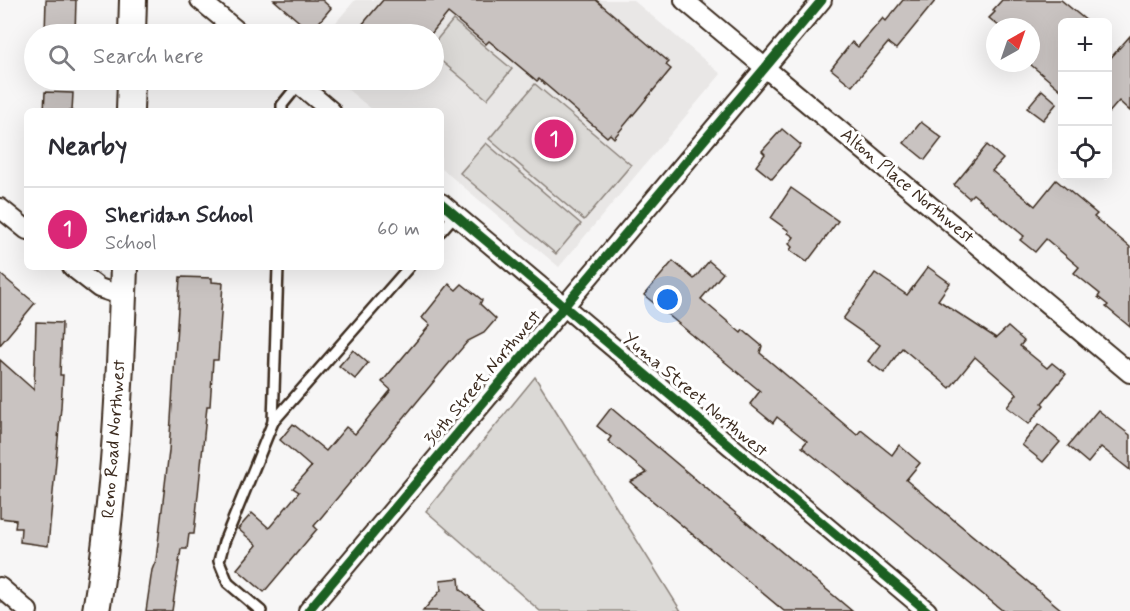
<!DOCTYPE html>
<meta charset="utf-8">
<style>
body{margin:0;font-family:Mynerve,sans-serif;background:#f7f7f7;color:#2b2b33}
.controls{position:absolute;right:18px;top:18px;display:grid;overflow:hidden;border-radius:9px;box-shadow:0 6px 24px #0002}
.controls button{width:54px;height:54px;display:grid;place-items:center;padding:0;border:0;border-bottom:2px solid #e1e1e2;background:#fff;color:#2b2b33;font:30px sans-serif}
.compass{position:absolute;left:986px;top:18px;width:54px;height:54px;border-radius:50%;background:#fff;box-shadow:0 6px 24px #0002;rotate:40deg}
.you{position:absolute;left:668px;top:300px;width:21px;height:21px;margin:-15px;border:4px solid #fff;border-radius:50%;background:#1a73e8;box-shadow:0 0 0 9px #1a73e833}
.badge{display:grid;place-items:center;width:39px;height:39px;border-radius:50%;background:#db2777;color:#fff;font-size:20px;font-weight:700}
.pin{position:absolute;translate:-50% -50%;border:3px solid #fff;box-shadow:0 2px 6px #0006}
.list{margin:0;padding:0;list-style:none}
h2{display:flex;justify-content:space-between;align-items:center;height:78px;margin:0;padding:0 24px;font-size:26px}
h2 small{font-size:20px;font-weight:400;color:#7c7c81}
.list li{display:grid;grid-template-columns:39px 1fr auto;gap:18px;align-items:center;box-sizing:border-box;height:84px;padding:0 24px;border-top:2px solid #e1e1e2}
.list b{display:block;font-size:22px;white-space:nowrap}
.list p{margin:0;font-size:20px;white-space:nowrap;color:#7c7c81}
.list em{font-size:20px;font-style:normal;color:#7c7c81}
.icon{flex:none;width:33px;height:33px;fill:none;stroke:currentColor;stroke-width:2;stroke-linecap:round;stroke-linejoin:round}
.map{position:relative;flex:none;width:1130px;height:611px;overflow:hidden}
.search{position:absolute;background:#fff;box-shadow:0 6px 24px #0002;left:24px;top:24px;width:420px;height:66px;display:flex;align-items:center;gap:15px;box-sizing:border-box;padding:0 21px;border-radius:33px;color:#7c7c81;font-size:22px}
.panel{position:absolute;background:#fff;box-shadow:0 6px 24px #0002;left:24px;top:108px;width:420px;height:162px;border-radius:9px}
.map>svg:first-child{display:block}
</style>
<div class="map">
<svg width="1130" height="611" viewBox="0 0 1130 611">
<rect width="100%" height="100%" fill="#f7f6f6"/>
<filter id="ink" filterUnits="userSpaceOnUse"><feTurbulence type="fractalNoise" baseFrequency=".0167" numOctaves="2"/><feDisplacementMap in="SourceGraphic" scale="12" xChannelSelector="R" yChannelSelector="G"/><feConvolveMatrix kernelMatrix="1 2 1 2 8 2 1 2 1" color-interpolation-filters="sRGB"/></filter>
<g filter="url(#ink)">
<polygon fill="#e9e7e6" points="355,0 633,0 721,74 559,267 441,168 441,111 374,111 336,80 434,80 434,34 326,34"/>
<g fill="#dbd9d6" stroke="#8b827a" stroke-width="1.5">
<polygon points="453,20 512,69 487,99 434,55 434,43"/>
<polygon points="535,84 631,165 584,220 489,139"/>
<polygon points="486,143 581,224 556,254 460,173"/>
<polygon points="535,377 681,611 540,611 426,511"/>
</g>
<g fill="#c9c3c1" stroke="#3b2a1e" stroke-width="1.5">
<polygon points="46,0 76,0 75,34 45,34"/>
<polygon points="274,0 322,0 331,8 311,32"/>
<polygon points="383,0 596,0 669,62 666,65 671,69 614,138 610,134 607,137 539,79 537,81 489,41 486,44 448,13 431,34 370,34 361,26"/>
<polygon points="903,0 936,0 896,49 888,43 852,86 831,69 852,42 858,47 883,18 886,21"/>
<polygon points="1002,0 1061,0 1088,22 1062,22 1062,91 1031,65 1031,27 1000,27 989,18 995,12 993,10"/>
<polygon points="1130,36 1130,111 1119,101 1107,115 1107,62"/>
<polygon points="1042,90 1057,103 1043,120 1027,108"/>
<polygon points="45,92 73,93 72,111 44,111"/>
<polygon points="921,122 942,138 925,160 904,143"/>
<polygon points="782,129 801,145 772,179 756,166 765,154 762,151"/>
<polygon points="987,145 1003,159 992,171 1035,206 1056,180 1097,214 1094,217 1130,247 1130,327 1106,307 1108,305 1098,297 1100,294 1074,273 1079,267 1046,239 1035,252 1020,240 1024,236 973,194 969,198 954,185"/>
<polygon points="791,188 838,221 807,262 790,250 792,247 789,244 794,237 788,233 789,231 771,218"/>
<polygon points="673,261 694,279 709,261 723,273 701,299 741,333 743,330 762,346 760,353 857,435 861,430 892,455 899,445 920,463 906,480 1063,611 1003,611 899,525 802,447 807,441 777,417 773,423 750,404 760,391 644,295"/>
<polygon points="928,267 950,283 938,300 996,338 1008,327 1024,341 1020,346 1047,368 1052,363 1066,374 1042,403 1044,405 1029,424 1007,407 1017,394 975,357 950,388 902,348 884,373 868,361 880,345 843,319 875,273 907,295"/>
<polygon points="0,274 35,303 0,345"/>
<polygon points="180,277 212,278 212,282 223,283 218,360 213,360 210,406 207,406 194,534 189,534 187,549 181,549 172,611 146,611 152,570 156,560 169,451"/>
<polygon points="449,284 456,290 462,284 482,300 480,304 496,319 484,333 468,341 445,368 314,526 317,529 264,592 237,569 257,545 238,529 252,513 269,528 299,492 293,488 311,467 280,440 293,424 326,451 346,427 355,434 391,390 382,382 430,325 422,318"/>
<polygon points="36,322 62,323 60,375 63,375 61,407 48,546 20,542 21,528 15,528 16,520 0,518 0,360 34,390"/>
<polygon points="353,350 368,363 355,379 339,366"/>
<polygon points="611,408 745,521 852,611 784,611 630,482 647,473 608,441 611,437 597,426"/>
<polygon points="1098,410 1130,435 1130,470 1101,447 1088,463 1068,446"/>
<polygon points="1039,424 1060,442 1043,462 1022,445"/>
<polygon points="459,578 460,589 486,611 423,611 441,590 440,580"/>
</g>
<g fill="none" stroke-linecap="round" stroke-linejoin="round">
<g stroke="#3b2a1e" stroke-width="14">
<g id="service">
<polyline points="282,111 282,105 299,84"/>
<polyline points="441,231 455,215"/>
<polyline points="273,422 278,267"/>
<polyline points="261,611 228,583 219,561 224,542 273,422 409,267"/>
</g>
</g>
<g stroke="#3b2a1e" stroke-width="22">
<g id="minor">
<polyline points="200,0 241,34"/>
<polyline points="684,0 1130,373"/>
<polyline points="294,80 331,111"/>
<polyline points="441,203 927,611"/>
<polyline points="0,208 27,230"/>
<polyline points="72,267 99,288 123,296"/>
<polyline points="0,587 28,611"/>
<polyline points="308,611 822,0"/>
</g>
</g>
<g stroke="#3b2a1e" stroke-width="30">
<g id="secondary">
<polyline points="132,34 133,0"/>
<polyline points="130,111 131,80"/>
<path d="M96 611C115 497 120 382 124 267"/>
</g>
</g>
<use href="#service" stroke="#fff" stroke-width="9"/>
<use href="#minor" stroke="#fff" stroke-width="18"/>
<use href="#secondary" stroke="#fff" stroke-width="26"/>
<g stroke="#fff" stroke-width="13">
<g id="cycleway">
<polyline points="441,203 927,611"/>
<polyline points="308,611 822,0"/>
</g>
</g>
<use href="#cycleway" stroke="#1b5e20" stroke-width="9"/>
</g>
</g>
<g text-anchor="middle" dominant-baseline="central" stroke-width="6" stroke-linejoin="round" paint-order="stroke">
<g font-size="18" fill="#3b2a1e" stroke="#fff">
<text transform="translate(907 186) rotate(40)">Alton Place Northwest</text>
<text transform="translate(483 378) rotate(-50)">36th Street Northwest</text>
<text transform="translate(695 395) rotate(40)">Yuma Street Northwest</text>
<text transform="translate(114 439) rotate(-86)">Reno Road Northwest</text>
</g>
</g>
</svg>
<div class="controls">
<button>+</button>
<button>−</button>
<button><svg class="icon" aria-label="locate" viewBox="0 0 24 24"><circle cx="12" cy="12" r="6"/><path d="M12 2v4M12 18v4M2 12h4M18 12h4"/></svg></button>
</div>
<svg class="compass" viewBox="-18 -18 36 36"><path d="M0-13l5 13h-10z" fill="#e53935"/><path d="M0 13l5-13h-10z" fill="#7c7c81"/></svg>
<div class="you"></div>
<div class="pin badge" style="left:554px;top:139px">1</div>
<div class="search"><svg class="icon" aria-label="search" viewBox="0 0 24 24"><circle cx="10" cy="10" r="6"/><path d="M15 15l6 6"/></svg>Search here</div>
<section class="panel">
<h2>Nearby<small></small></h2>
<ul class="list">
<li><span class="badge">1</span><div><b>Sheridan School</b><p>School</p></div><em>60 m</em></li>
</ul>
</section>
</div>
